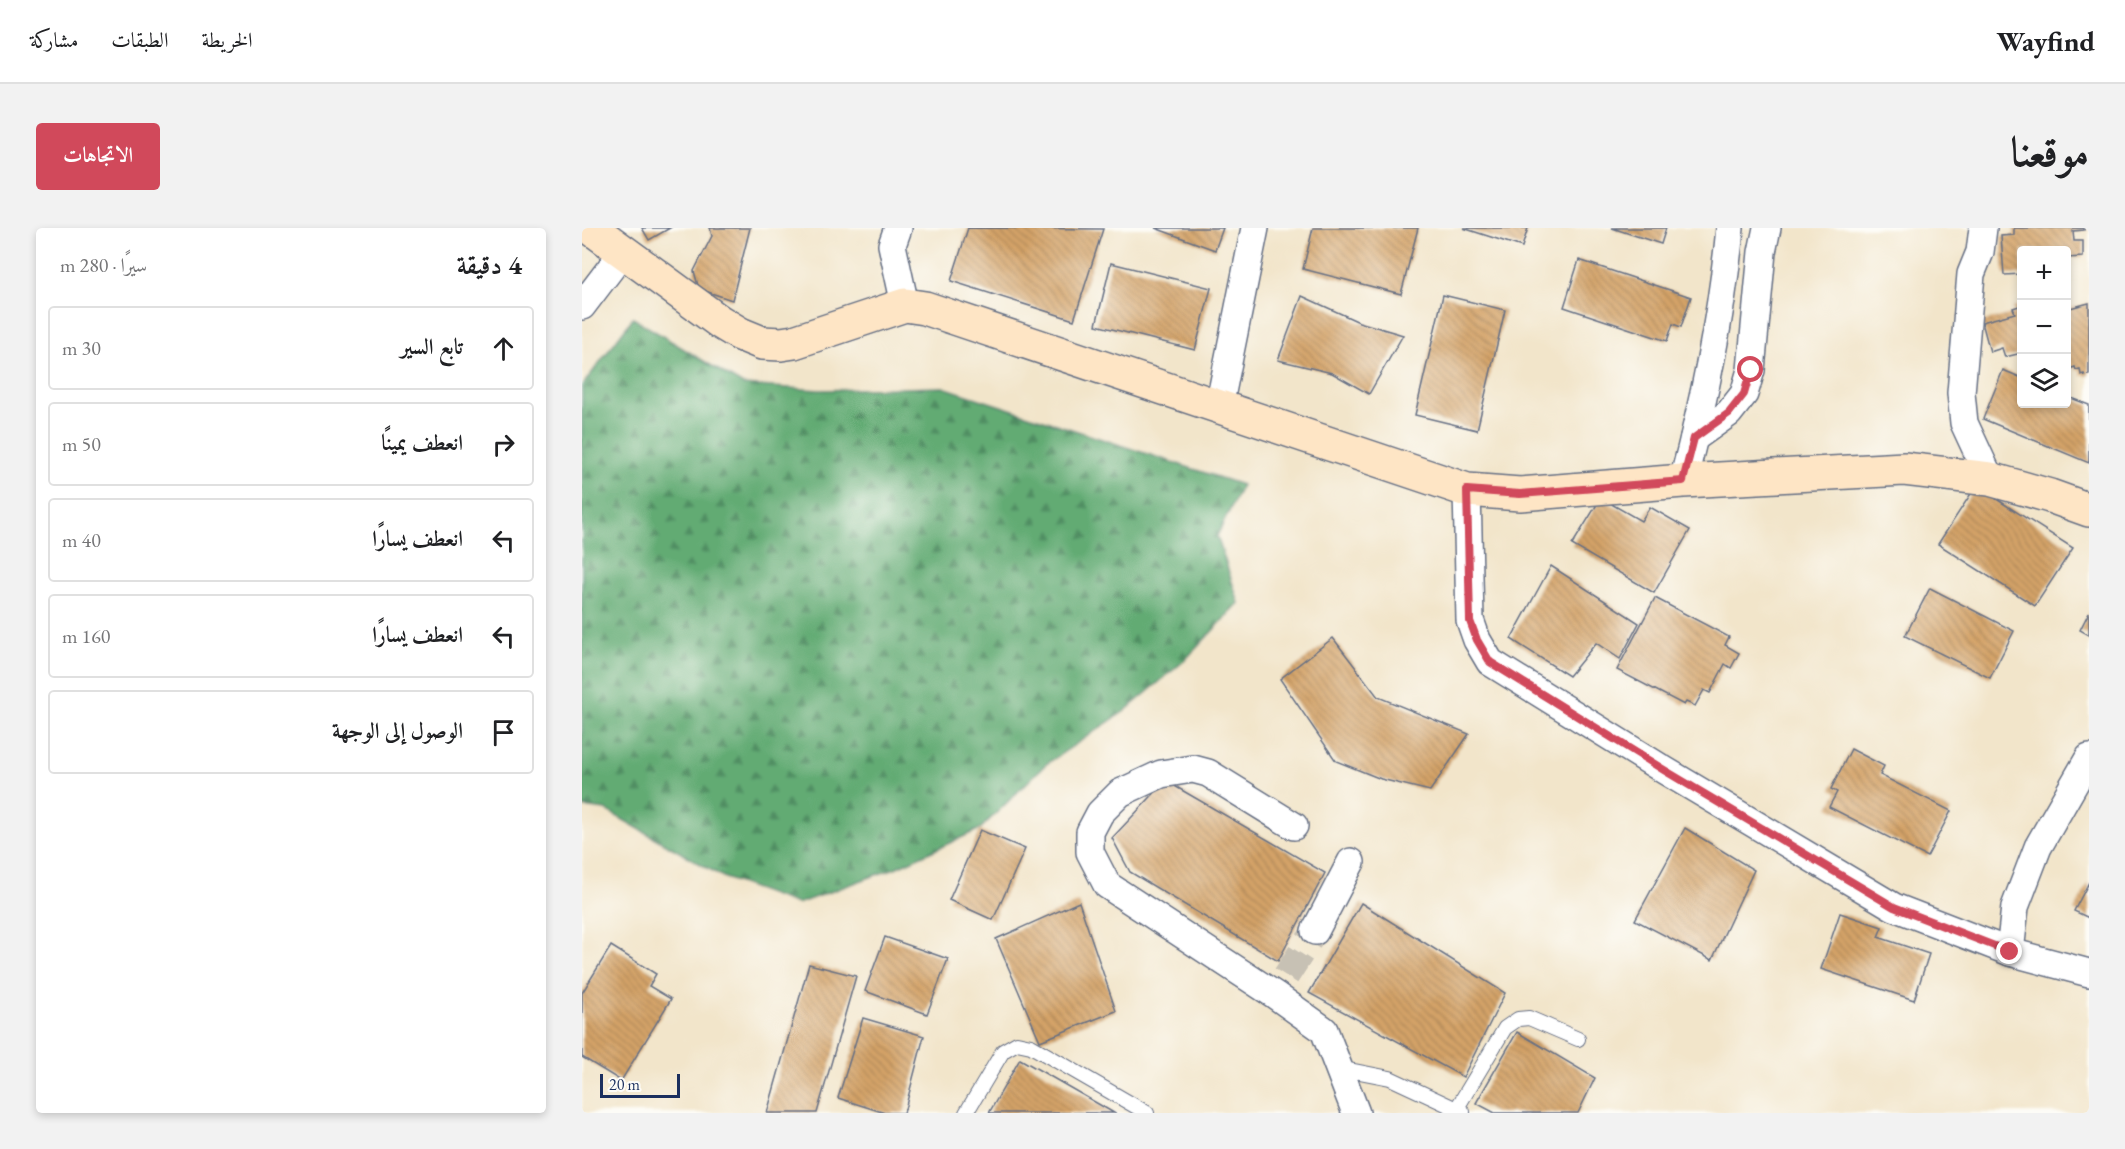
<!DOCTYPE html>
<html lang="ar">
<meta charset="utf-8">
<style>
body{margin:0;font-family:"EB Garamond",Amiri,serif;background:#f2f2f2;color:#202124;direction:rtl}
.controls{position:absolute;right:18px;top:18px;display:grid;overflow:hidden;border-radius:6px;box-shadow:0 3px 9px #0003}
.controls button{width:54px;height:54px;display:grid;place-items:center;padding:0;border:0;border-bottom:2px solid #e0e0e0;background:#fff;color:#202124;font:30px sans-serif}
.scale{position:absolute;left:18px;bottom:15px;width:80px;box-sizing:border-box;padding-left:6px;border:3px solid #1b2f5e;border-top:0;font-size:16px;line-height:21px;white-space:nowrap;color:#1b2f5e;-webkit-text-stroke:4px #fdfcf7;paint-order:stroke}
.stop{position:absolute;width:18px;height:18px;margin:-14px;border:4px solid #d1495b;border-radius:50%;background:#fff}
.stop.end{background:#d1495b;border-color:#fff;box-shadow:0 2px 6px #0008}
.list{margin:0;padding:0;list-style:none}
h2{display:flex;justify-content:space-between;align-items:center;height:78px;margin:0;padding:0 24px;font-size:26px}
h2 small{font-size:20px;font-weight:400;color:#757577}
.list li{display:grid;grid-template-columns:39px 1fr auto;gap:18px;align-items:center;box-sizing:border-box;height:84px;margin:0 12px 12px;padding:0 12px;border:2px solid #e0e0e0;border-radius:6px}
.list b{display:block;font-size:22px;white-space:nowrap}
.list em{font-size:20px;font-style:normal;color:#757577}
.icon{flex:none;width:33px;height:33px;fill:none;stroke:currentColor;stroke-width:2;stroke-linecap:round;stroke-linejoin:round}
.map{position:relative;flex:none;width:1507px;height:885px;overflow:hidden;direction:ltr;border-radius:6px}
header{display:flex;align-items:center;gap:36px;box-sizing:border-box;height:84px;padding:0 30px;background:#fff;border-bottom:2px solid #e0e0e0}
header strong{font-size:28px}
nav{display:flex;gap:33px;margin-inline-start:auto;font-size:21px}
.intro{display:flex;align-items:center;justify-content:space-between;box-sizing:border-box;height:144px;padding:0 36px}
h1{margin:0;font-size:42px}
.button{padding:15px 27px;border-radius:6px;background:#d1495b;color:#fff;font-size:21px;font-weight:700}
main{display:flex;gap:36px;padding:0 36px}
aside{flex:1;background:#fff;border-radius:6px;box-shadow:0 3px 9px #0003}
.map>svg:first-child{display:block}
</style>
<header>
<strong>Wayfind</strong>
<nav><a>الخريطة</a><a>الطبقات</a><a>مشاركة</a></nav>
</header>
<div class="intro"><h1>موقعنا</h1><a class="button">الاتجاهات</a></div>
<main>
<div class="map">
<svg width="1507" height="885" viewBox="0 0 1507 885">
<defs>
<pattern id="forest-firs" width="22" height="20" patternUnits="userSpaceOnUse" patternTransform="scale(1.5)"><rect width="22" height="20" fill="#62ab73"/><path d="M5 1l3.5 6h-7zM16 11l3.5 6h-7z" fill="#508c62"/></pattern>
<pattern id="building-back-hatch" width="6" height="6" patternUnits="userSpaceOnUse" patternTransform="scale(1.5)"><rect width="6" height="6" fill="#d4a367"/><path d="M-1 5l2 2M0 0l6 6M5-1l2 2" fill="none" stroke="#ab8558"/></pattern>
</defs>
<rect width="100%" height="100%" fill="#fdfcf7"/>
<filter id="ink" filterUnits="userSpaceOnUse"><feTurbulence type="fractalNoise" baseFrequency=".0167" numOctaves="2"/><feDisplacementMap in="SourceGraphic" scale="12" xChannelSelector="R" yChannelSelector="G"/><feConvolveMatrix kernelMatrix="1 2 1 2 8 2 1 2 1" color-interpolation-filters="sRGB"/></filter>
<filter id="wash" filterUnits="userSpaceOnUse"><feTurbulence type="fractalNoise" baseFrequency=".008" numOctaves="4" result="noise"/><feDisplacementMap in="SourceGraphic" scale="24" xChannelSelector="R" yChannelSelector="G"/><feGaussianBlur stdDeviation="1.35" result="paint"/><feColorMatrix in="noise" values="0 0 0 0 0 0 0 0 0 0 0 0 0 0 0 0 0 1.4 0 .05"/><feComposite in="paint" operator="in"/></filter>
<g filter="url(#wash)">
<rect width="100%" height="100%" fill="#f2e5ca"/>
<polygon fill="url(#forest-firs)" stroke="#3e6d68" stroke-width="1.5" points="51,90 161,157 238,162 361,159 660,257 635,308 657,375 603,432 543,483 463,537 398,601 313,640 215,676 143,650 24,582 0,579 0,158"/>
<g id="blocks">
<g fill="url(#building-back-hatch)">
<polygon points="60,0 88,0 67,12"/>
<polygon points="128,0 168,0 150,72 117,61 112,43 130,8"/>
<polygon points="386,0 521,1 492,92 369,53"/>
<polygon points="573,0 641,0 633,22"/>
<polygon points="731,0 836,0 819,66 721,41"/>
<polygon points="881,0 946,0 940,19"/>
<polygon points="1030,0 1084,0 1079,16"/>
<polygon points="1432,0 1502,0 1502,2 1491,3 1492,13 1501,13 1501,29 1484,30 1484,22 1440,22 1440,46 1422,47 1419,8 1432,7"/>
<polygon points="997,32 1109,69 1099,99 1091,96 1085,113 982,79"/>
<polygon points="529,35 629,60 613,122 514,97"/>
<polygon points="861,67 923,82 895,202 833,187"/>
<polygon points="720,68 777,94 821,107 787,166 750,145 696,132"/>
<polygon points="1507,75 1507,147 1503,148 1502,146 1499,147 1498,141 1494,142 1493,139 1487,141 1487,138 1484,139 1484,81"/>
<polygon points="1440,77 1440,125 1423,129 1420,120 1408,124 1400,94 1433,85 1431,80"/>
<polygon points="1421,142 1440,150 1440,176 1484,176 1484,168 1507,177 1507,235 1401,191"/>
<polygon points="1394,258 1491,320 1453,378 1356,316"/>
<polygon points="1019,270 1059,293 1068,279 1108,302 1072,365 990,317"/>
<polygon points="969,338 1057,395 1038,431 1014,415 987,448 929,411"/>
<polygon points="1348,360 1432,403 1408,450 1323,408"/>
<polygon points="1073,370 1147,409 1143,417 1157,425 1149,440 1143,436 1128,465 1122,462 1113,478 1104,474 1102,477 1035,442"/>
<polygon points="1507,384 1507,407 1498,402"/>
<polygon points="751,410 796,469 887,506 848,563 799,551 754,533 698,451"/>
<polygon points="1269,521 1302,538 1298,547 1369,583 1345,629 1247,579 1255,564 1249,561"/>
<polygon points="584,553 743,645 696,733 548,644 530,610"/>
<polygon points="1103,600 1172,642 1130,732 1053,692"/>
<polygon points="398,602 443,621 411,692 367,672"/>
<polygon points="1507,654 1507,690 1492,683"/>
<polygon points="497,674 534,783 458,813 414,711"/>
<polygon points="779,675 923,765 881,849 727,765"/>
<polygon points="1258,685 1300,699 1296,709 1347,726 1332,772 1239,741"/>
<polygon points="303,709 366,731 345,786 283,763"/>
<polygon points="29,718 74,746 67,758 89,771 39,853 0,829 0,765"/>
<polygon points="227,736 274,748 235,885 185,885"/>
<polygon points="281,790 342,808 322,885 303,885 256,870"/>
<polygon points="935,804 1013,850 996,885 913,885 894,875"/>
<polygon points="438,831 532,885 407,885"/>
</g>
</g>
</g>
<g filter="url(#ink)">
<use href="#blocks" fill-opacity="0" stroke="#666f84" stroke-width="1.5"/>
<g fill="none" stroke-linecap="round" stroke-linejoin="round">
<polyline stroke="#c7c1b4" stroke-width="27" stroke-dasharray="27 14" stroke-linecap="butt" points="704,748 733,703"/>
<g stroke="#666f84" stroke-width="16">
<g id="lane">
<polyline points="757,840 808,850 881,884"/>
<polyline points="875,880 923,800 936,791 947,790 996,811"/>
<polyline points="384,885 421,823 435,815 449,818 565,885"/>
</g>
</g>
<g stroke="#666f84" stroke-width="30">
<g id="street">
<polyline points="316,0 310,17 323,77"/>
<polyline points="1401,0 1398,24 1389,46 1379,165 1382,195 1408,251"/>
<polyline points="0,78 41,24"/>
<polyline points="637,179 673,0"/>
<polyline points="1112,210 1147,185 1162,166 1169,142 1180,24 1185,0"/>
<path d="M1101 253C1123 169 1140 86 1148 0"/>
<polyline points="885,262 888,392 895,412 908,434 1082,542 1312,679 1428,724 1507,745"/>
<polyline points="712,598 626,545 611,541 579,546 538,565 518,585 508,604 508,624 525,657 693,767 742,802 774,885"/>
<polyline points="733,703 769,634"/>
<polyline points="1428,724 1433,679 1456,619 1507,530"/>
</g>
</g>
<g stroke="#666f84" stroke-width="36">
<polyline id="secondary" points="9,0 138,94 158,106 180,115 199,116 212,114 323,77 343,80 885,262 938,266 1101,253 1322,241 1408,251 1468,268 1507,282"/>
</g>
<use href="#lane" stroke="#fff" stroke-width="14"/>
<use href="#street" stroke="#fff" stroke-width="27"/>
<use href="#secondary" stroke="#fee5c5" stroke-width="33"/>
</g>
</g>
<g fill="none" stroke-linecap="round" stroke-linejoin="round" filter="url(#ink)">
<polyline stroke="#d1495b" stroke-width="8" points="1169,142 1162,166 1147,185 1112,210 1101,253 938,266 885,262 888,393 895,412 908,434 1082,542 1312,679 1428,724"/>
</g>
</svg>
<div class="controls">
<button>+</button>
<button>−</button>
<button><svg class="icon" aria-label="layers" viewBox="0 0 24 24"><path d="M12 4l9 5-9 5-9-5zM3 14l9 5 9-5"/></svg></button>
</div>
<div class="scale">20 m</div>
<div class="stop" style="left:1169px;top:142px"></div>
<div class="stop end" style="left:1428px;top:724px"></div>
</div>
<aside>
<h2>4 دقيقة<small>سيرًا · 280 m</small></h2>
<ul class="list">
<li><svg class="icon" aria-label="ahead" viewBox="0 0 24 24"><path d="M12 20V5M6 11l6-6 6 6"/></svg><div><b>تابع السير</b></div><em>30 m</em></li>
<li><svg class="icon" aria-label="right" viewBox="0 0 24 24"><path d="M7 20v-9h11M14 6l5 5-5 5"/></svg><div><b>انعطف يمينًا</b></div><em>50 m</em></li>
<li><svg class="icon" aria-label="left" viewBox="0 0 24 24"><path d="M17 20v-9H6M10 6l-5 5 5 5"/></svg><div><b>انعطف يسارًا</b></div><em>40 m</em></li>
<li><svg class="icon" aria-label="left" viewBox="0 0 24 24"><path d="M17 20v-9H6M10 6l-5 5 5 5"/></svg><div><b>انعطف يسارًا</b></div><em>160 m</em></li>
<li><svg class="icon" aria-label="arrive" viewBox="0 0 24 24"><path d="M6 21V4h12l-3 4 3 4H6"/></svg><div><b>الوصول إلى الوجهة</b></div></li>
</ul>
</aside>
</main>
